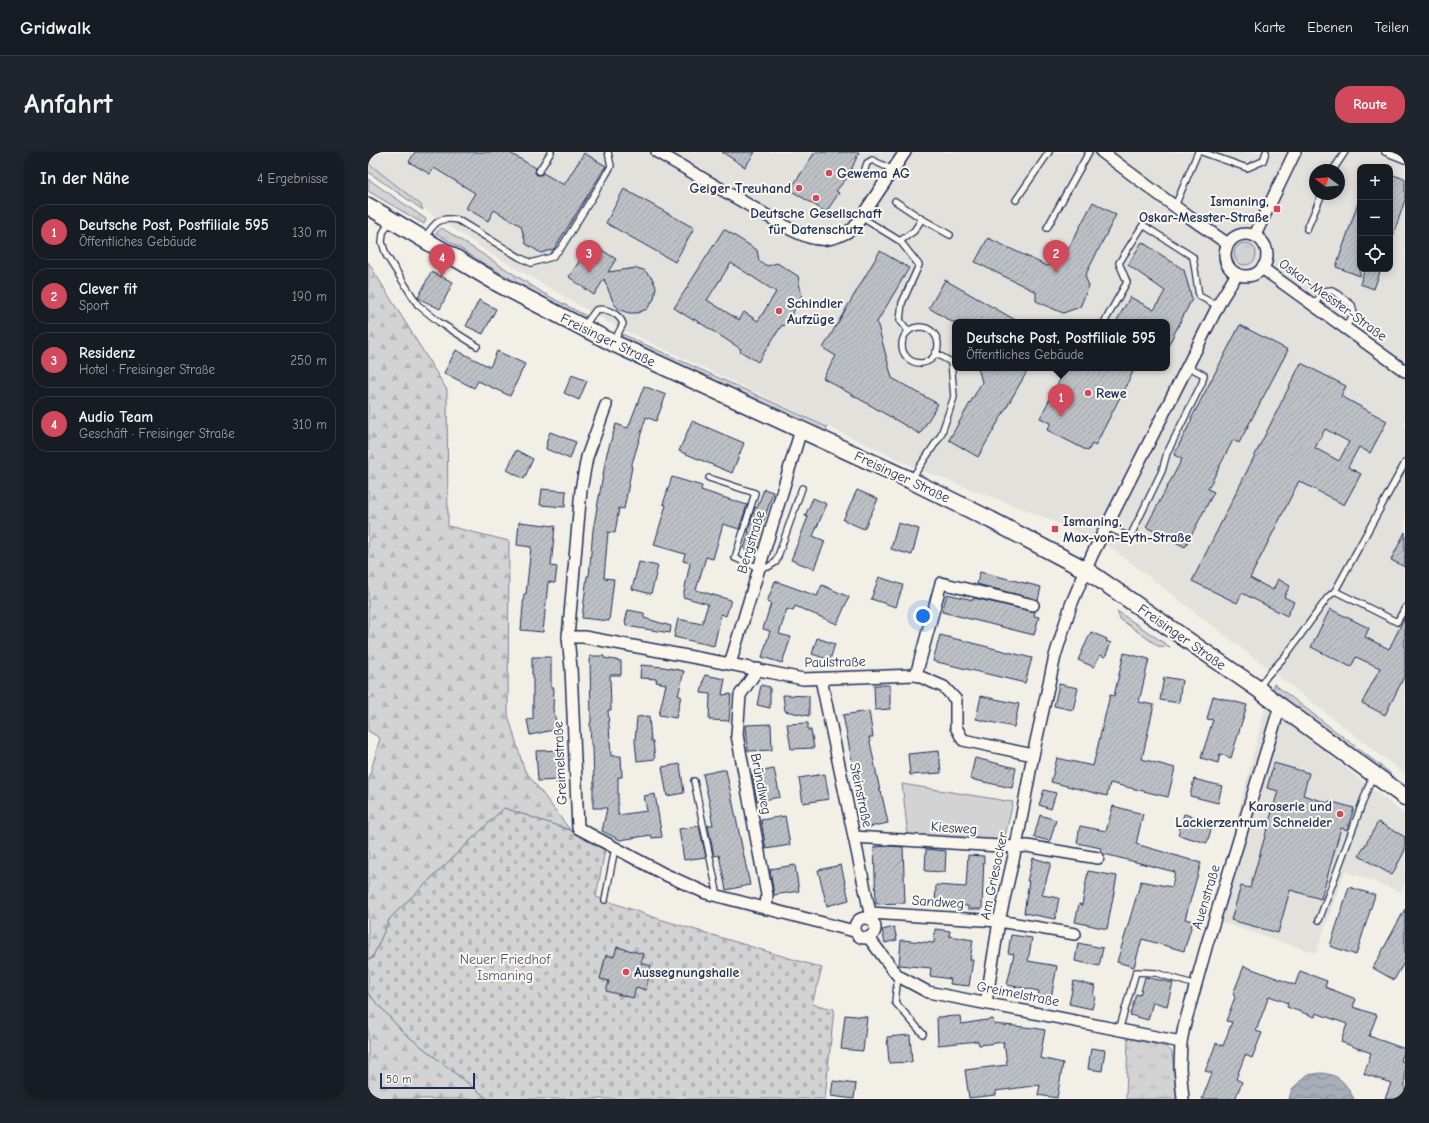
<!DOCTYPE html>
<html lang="de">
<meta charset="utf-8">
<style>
body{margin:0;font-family:"Comic Neue",sans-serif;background:#20242c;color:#f1f3f6}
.controls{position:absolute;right:12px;top:12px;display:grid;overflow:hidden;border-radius:8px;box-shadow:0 2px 10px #0003}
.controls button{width:36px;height:36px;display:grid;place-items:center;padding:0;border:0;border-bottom:1px solid #363941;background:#171b24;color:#f1f3f6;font:20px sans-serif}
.compass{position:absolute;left:941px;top:12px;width:36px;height:36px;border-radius:50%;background:#171b24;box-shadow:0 2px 10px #0003;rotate:286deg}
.scale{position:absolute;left:12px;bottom:10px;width:95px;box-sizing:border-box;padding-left:4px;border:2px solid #1b2f5e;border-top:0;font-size:11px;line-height:14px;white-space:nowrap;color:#1b2f5e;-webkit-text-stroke:3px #fbf7ec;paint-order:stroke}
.you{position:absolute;left:555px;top:464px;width:14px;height:14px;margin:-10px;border:3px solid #fff;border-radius:50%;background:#1a73e8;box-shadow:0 0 0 6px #1a73e833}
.badge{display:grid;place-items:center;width:26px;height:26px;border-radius:50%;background:#d1495b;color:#fff;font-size:13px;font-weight:700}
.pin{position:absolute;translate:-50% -33px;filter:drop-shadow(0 1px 2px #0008)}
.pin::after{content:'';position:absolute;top:21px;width:14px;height:12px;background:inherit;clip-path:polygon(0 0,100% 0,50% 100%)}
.popup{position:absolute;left:584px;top:167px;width:218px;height:52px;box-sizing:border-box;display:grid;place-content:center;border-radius:8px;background:#171b24;filter:drop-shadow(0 1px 3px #0005);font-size:13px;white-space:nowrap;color:#9ea1a6}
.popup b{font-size:15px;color:#f1f3f6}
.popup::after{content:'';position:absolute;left:50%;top:100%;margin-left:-8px;border:8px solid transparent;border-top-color:#171b24}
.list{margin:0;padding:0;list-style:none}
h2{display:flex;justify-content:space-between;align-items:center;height:52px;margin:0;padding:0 16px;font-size:17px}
h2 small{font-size:13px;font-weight:400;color:#9ea1a6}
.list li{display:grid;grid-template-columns:26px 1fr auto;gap:12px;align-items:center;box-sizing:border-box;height:56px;margin:0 8px 8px;padding:0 8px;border:1px solid #363941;border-radius:16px}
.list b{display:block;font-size:15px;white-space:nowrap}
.list p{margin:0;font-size:13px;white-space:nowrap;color:#9ea1a6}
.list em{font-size:13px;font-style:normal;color:#9ea1a6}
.icon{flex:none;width:22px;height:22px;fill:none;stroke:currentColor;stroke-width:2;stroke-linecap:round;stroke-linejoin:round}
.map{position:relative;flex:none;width:1037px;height:947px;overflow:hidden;border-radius:16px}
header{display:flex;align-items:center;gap:24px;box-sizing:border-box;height:56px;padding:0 20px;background:#171b24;border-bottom:1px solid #363941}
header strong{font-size:19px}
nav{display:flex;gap:22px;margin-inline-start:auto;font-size:14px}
.intro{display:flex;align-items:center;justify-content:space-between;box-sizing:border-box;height:96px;padding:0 24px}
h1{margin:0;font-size:28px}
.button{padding:10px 18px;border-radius:16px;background:#d1495b;color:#fff;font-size:14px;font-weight:700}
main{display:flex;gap:24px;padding:0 24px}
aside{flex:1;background:#171b24;border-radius:16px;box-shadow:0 2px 10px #0003}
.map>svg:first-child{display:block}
</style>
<header>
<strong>Gridwalk</strong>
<nav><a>Karte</a><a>Ebenen</a><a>Teilen</a></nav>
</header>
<div class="intro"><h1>Anfahrt</h1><a class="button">Route</a></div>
<main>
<aside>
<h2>In der Nähe<small>4 Ergebnisse</small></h2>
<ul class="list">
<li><span class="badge">1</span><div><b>Deutsche Post, Postfiliale 595</b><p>Öffentliches Gebäude</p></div><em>130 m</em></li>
<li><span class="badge">2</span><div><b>Clever fit</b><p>Sport</p></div><em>190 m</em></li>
<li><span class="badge">3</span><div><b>Residenz</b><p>Hotel · Freisinger Straße</p></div><em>250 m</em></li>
<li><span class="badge">4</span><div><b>Audio Team</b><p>Geschäft · Freisinger Straße</p></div><em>310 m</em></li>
</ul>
</aside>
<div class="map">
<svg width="1037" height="947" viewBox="0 0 1037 947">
<defs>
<pattern id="grass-tufts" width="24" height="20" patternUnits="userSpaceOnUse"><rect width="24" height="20" fill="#d2d3d2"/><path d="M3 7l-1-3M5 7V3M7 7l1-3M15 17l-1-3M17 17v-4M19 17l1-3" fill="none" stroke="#b4b5b7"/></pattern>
<pattern id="forest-firs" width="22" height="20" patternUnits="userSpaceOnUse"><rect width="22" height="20" fill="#d2d3d2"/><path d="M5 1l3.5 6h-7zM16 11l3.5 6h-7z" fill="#b4b5b7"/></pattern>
<pattern id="cemetery-stones" width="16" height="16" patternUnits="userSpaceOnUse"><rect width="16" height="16" fill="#d2d3d2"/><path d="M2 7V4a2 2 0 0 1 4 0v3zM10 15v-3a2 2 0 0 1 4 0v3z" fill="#b4b5b7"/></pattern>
<pattern id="water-waves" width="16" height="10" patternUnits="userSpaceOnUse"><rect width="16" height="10" fill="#a9adb7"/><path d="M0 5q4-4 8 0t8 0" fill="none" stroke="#898d98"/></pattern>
<pattern id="building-hatch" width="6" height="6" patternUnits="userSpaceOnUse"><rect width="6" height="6" fill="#bdc0c4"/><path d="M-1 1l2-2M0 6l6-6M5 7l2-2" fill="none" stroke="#a2a5ab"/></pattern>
</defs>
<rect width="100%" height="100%" fill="#f2efe6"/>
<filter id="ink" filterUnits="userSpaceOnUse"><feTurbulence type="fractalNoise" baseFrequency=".025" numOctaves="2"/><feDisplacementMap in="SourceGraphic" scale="8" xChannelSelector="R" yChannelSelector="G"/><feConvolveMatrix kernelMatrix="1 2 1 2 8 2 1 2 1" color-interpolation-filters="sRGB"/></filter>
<g filter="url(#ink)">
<g fill="#e2e1dc" fill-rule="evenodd">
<path d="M0 0H1037V622L745 397 681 367 553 318 241 171 120 100 62 61 0 12ZM992 15H1022V117H992ZM947 18H971V42H947ZM587 170H799V216H587Z"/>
<polygon points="898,553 1037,663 1037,731 1033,740 977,719 948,801 843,767"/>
</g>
<g fill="url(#grass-tufts)" stroke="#768198">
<polygon points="0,11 53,53 55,58 0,20"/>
<polygon points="0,27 58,67 56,72 0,39"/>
<polygon points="74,76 175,141 218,164 213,167 115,111 68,81"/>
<circle cx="877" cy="102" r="11"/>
<polygon points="254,182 459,275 458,281 254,188"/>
<polygon points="749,459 802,495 790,494 752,467"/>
<polygon points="906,532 1022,621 1021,623 1017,623 906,541 905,534"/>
<polygon points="760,886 799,895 804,900 809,947 758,947"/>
</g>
<g fill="url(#forest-firs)" stroke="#768198">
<polygon points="0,110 79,238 80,374 141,389 140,563 156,617 202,678 136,656 22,766 4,807 0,807 0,630 12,586 0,579"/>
<polygon points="0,841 35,880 120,947 2,947 0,945"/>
</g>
<polygon fill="url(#cemetery-stones)" stroke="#768198" points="136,656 202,678 237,698 228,745 288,766 454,816 444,852 466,857 457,947 120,947 35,880 0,841 0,807 4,807 22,766"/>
<polygon fill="#d2d3d2" stroke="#768198" points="534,632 645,650 636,688 540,684"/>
<path fill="url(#water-waves)" stroke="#707b93" d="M953 921C972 923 977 930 986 947H921L924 937 939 923Z"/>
<g fill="url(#building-hatch)" stroke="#1b2f5e" fill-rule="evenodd">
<polygon points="47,0 140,0 168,16 167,21 169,23 173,23 175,21 196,33 216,1 238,14 186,97 173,101 158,92 153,74 126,58 120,69 98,56 107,41 66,16 62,22 41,10"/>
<polygon points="354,0 387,0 377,15"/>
<polygon points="447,0 491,0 480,25 468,39 471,41 458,60 422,38"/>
<polygon points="1022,22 1037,27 1037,48 1024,87 1022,86"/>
<polygon points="256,37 326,76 307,110 238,71"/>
<polygon points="725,50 748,63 717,124 721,134 712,155 695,161 668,149 668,140 607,110 620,86 679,114 694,108"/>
<polygon points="990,51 992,51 992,124 968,115"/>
<path d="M356 77 389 98 391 109 399 114 409 111 430 124 434 146 416 174 414 173 412 176 390 210 372 199 373 197 326 167 325 168 306 156ZM363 111 408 140 390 169 376 160 371 168 339 148Z"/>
<polygon points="774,90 816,118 824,147 799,196 799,170 748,170 762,145 786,158 797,139 760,113"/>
<polygon points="223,91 248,107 240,120 268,116 276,118 284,126 288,135 286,147 279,157 269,161 261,161 252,158 246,152 236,127 226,143 201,125"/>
<polygon points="512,99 541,116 509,170 524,226 570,252 552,282 455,226 468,204 455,196"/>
<polygon points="997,117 1013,117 1006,137 992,132"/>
<polygon points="63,120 85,130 72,157 50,146"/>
<polygon points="577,128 651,170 584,170 561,156"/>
<polygon points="111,148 128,157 115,182 98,174"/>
<polygon points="872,173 920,198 871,291 865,288 840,337 846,340 817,395 778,375 814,307 806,303 824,267 823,267"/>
<polygon points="88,198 122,215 129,199 157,212 142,244 110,229 106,236 76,221"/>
<path d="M933 211 978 234 973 244 1019 269 1002 301 991 295 980 315 993 322 976 353 931 329 882 426 905 438 910 427 922 434 916 445 926 450 919 464 874 441 869 451 824 429ZM957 277 981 290 971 309 947 296Z"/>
<polygon points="610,216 661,216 610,305 581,288 614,230"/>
<polygon points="698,216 767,216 727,294 724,292 720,299 679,278 683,271 672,266"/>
<polygon points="204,223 219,229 211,248 196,241"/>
<polygon points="276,234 298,243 288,269 278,265 263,315 264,315 256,357 251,356 247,381 240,380 236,426 246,427 241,469 214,466 219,424 221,424 225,378 239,301 248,272 260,276"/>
<polygon points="324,269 376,291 364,321 311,299"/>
<polygon points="182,280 208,290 202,307 178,297 179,288"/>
<polygon points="148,298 165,307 156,327 139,318"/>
<polygon points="304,325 334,334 333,338 379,353 371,377 355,372 345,407 338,405 328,438 363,448 358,464 353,462 346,494 306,485 310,467 334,472 340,452 315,445 322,411 315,409 317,402 286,393 298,353 295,352"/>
<polygon points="174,337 198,339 197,355 172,353"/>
<polygon points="396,337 405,340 386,400 376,397 381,380 380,380 387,355 389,356"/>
<polygon points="489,338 510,347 496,377 475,368"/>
<polygon points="445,346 459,352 445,384 457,389 446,417 423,408 440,365 437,364"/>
<polygon points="151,370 187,374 183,414 189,415 187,431 180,430 175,480 153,478 156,442 158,442 163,395 149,393"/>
<polygon points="530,371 551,377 544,403 523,397"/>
<polygon points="1037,380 1037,415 1023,408"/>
<polygon points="271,410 290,414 283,442 264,437"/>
<polygon points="612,420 673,435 670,448 609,432"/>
<polygon points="511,425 535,433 528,455 503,447"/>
<polygon points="407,429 449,444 454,433 481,445 469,472 427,454 425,459 419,457 411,482 423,485 414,511 394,505 402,479 395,477 403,451 399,450"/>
<polygon points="579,442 605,448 606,446 667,460 666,464 671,465 666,483 574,460"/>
<polygon points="962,457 1001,476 997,485 1021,497 1037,465 1037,523 1017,563 994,551 1012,516 988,505 983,515 943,495"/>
<polygon points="260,458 276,461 276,466 303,474 302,481 258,474 258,471 257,471"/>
<polygon points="723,480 739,487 738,489 743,491 737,505 732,503 726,515 710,508"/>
<polygon points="572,483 664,506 657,531 565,509"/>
<polygon points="449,486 467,492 462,508 444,502"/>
<polygon points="756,501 781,507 771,550 786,553 774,607 807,616 800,645 742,631 739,644 683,630 689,606 725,614 742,543 746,544"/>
<polygon points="222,504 236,504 236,506 253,509 253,523 242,523 243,558 240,558 243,604 253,604 254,625 250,625 250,663 279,659 276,644 287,642 294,685 284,686 283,683 252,688 234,679 239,656 225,656 225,635 226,635 225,593 223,593 222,571 223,571"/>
<polygon points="164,505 183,505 183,536 186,536 185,557 190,577 162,583 159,568 165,567 165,522 164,522"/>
<polygon points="273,513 296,515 316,519 310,544 313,544 308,566 291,563 298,532 288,530 289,527 272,526"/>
<polygon points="337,523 357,527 354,543 363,542 361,569 341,568 342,542 333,541"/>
<polygon points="796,525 814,528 811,551 792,548"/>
<polygon points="691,532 710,536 705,558 686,554"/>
<polygon points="393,533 402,535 402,556 389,553"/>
<polygon points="506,533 522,533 522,557 507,558"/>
<polygon points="415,543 441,544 441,564 417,559"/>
<polygon points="613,544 651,552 646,575 608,567"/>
<polygon points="845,544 879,553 863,606 852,602 850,611 833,606 845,568 839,567"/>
<polygon points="501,559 505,585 501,585 512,639 513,639 520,671 497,676 475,563"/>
<polygon points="281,564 283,589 285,589 287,607 269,609 267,589 269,565"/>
<polygon points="440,571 440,578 443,578 446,596 423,597 419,572"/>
<polygon points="403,572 404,598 380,599 378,573"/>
<polygon points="193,598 194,628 170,629 168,599"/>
<polygon points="571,599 573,621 542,623 540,602"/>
<polygon points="607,606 648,616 644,636 602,627"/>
<polygon points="906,611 941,621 935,643 960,651 961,649 986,656 979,678 973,676 953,747 922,738 910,781 863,768 873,734 882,736 910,639 899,636"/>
<polygon points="312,612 316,641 299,644 294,615"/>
<polygon points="406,617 412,645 389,649 384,621"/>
<polygon points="354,618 358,618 382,733 358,738 351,703 346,704 340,673 345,673 343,663 344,663 335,622"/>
<polygon points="457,622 461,647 435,651 431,626"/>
<polygon points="826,627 854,634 850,651 822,644"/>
<polygon points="676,638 688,641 683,657 671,653"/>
<polygon points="745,654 775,662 768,692 833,711 817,767 825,769 816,799 774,787 766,815 749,810 773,729 804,735 807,720 736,702 732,700 733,696 709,691 712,674 738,679"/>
<polygon points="816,662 845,671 839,691 810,683"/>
<polygon points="672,663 688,668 682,689 666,685"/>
<polygon points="417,664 422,693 398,697 393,668"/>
<polygon points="1010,670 1037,685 1037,698 1024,723 991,704"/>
<polygon points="331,674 338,705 316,708 311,677"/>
<polygon points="523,694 535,695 537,751 508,752 506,695"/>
<polygon points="558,697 578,699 577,720 557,719"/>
<polygon points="600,703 616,704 614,757 600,757 600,754 567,752 568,733 598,735"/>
<polygon points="665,706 683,711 674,743 691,746 687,767 656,761 661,729 659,729"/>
<polygon points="427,713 431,739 406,743 402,717"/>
<polygon points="473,713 481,748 459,754 450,718"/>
<polygon points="720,719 749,724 739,777 707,770 711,752 714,753"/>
<polygon points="981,735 1007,743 988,803 962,794"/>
<polygon points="1037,757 1037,809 1026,828 1005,816"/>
<polygon points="526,775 529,788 517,791 514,778"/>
<polygon points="567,777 582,779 581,784 605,788 602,808 605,808 601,834 582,832 583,827 562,824 563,816 531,813 533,788 566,791"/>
<polygon points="643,783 664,786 660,809 689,814 683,846 670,844 671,839 639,833 646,802 640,801"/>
<polygon points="710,791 735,796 731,814 707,809"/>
<polygon points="249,795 276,802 273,811 283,814 278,838 268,835 265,846 238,839 241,829 232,827 238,803 246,805"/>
<polygon points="876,814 927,833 932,819 959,829 957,835 988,847 985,855 1009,863 1001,884 1037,897 1033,909 1037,910 1037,947 1017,947 1023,931 996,922 1003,901 973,890 979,872 948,861 947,865 919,855 920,851 901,844 888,879 894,881 884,906 877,903 868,927 874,930 867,947 834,947 844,921 837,919 841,910 848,891 855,894 864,870 858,869 867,845 865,842"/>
<polygon points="777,825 805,831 799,854 785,850 780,868 762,863 768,842 772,843"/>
<polygon points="706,829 727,834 725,843 727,844 724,857 701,852"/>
<polygon points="477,863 499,865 495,899 473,897"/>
<polygon points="592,864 593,872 625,867 626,872 666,876 677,878 672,906 695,911 689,946 670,943 672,933 628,939 628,943 601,946 597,918 639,913 637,896 635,896 636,890 611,893 610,889 570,893 569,865"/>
<polygon points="542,883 544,910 521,911 519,885"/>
<polygon points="723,896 737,898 734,919 720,917"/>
<polygon points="465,929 488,932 486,947 463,944"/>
</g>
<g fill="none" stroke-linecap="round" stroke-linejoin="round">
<g stroke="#1b2f5e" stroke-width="8">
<g id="lane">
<polyline points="834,0 879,16 895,9 898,0"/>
<polyline points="1017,0 1037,8"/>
<polyline points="965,18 977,0"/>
<polyline points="171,19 183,0"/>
<polyline points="496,20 499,11 504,8 525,18"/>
<polyline points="648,48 681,0"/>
<polyline points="527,49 554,67 546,79 532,89"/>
<polyline points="807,54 830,0"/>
<polyline points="493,65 532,89 551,113 534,151 532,168 540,179"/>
<polyline points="554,67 582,83"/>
<polyline points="22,68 15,81 14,90 18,103 50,153 71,170 109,194"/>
<polyline points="679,76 721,0"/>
<polyline points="939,77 954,42"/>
<path d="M56 87C66 71 71 64 90 68L151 105 163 111 184 105 193 96 238 23 243 14 240 0"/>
<polyline points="946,153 956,139 964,138 984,153 986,162 977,176"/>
<polyline points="737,169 759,130 751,111 775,73 825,105 831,144 850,154"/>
<path d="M216 174 228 158C237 155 252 162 255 172L246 189"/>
<circle cx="552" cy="193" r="18"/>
<polyline points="341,326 387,341 367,406 391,416 400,415 408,410 434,336"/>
<polyline points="544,326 573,283 586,245 583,210 567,201"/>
<polyline points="738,375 762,385 794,319 799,301 834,231 836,223 819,214"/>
<polyline points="967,439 1029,470 1037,456"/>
<polyline points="890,537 899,524 919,502 960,445 967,439 1037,311"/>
<polyline points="326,629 350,744"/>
<polyline points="237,748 247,696"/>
<polyline points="951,768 1005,622"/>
<polyline points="530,824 527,850 555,882"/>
<polyline points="751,878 768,820 788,821 828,833"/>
</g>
</g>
<g stroke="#1b2f5e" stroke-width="14">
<g id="street">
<path d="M289 0 422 77C447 90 462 92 486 76L537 0"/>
<polyline points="734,0 821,65 860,92"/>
<circle cx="878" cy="103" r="21"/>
<polyline points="887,83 927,0"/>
<polyline points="894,116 1037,219"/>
<polyline points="238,253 219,305 213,338 200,485 203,516 210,676 296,722 338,741 486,779"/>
<polyline points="200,485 216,485 362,512 435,527 548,523 573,431 665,453"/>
<polyline points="362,512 433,278"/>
<polyline points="390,517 372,543 369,583 399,743 398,757"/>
<polyline points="548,523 576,535 588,548 588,575 595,588 665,603"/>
<polyline points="453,527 502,761 501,766"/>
<polyline points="486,685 648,695 659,694 730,706"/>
<polyline points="502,761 631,769 707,782"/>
<circle cx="497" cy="776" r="10"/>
<polyline points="501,786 530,824 560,840 813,890"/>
<polyline points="618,851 631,769 648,695 665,603 687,504 703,453 724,403 854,146 869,122"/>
<polyline points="815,947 812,916 813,890 816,875 839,792 912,554"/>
</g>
</g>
<g stroke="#1b2f5e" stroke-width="19">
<polyline id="secondary" points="0,54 131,132 245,191 542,328 623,368 718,418 890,537 912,554 1037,645"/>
</g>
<use href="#lane" stroke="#fbf7ec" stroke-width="5.5"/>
<use href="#street" stroke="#fbf7ec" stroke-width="11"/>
<use href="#secondary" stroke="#fbf7ec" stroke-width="16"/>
</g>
</g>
<g fill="#d1495b" stroke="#fbf7ec" stroke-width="1.5">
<circle cx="461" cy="21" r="4"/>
<circle cx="431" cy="36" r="4"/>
<circle cx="448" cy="46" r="4"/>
<rect x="905" y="53" width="8" height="8" rx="2"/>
<circle cx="411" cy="159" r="4"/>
<circle cx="720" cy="241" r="4"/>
<rect x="683" y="373" width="8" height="8" rx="2"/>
<circle cx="972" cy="662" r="4"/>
<circle cx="258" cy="820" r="4"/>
</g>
<g text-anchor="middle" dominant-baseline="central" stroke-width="4" stroke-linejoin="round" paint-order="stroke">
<g font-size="14" font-weight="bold" fill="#1b2f5e" stroke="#fbf7ec" text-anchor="start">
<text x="469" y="21">Gewema AG</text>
<text x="423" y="36" text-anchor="end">Geiger Treuhand</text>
<text x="901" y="49" text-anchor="end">Ismaning,<tspan x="901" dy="16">Oskar-Messter-Straße</tspan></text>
<text x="448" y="61" text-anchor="middle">Deutsche Gesellschaft<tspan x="448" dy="16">für Datenschutz</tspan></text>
<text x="419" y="151">Schindler<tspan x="419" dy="16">Aufzüge</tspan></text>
<text x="728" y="241">Rewe</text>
<text x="695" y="369">Ismaning,<tspan x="695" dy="16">Max-von-Eyth-Straße</tspan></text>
<text x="964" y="654" text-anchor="end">Karoserie und<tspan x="964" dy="16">Lackierzentrum Schneider</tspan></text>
<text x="266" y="820">Aussegnungshalle</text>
</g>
<g font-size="14" fill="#1b2f5e" stroke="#fbf7ec">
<text transform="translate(965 148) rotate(36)">Oskar-Messter-Straße</text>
<text transform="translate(240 188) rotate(26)">Freisinger Straße</text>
<text transform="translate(534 325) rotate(25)">Freisinger Straße</text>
<text transform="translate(383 390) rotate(-73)">Bergstraße</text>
<text transform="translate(814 485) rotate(35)">Freisinger Straße</text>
<text transform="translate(467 510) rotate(-1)">Paulstraße</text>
<text transform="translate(192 611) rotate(-93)">Greimelstraße</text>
<text transform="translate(393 632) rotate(79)">Bründlweg</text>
<text transform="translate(493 643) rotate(78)">Steinstraße</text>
<text transform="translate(586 676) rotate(4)">Kiesweg</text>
<text transform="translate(626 724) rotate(-78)">Am Griesacker</text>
<text transform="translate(838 745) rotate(-73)">Auenstraße</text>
<text transform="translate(570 750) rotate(4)">Sandweg</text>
<text transform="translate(650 842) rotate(11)">Greimelstraße</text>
</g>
<g font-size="14" fill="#49587b" stroke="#fbf7ec">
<text x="137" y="807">Neuer Friedhof<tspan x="137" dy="16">Ismaning</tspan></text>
</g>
</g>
</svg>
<div class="controls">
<button>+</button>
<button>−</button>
<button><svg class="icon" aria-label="locate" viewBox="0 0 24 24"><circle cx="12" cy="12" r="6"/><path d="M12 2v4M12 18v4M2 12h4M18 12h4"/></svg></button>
</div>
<svg class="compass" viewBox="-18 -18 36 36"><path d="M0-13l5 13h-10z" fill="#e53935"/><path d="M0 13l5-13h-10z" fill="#9ea1a6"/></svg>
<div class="scale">50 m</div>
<div class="you"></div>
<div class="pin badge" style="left:693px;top:265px">1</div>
<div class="popup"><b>Deutsche Post, Postfiliale 595</b>Öffentliches Gebäude</div>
<div class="pin badge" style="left:688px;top:121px">2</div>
<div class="pin badge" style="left:221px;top:121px">3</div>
<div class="pin badge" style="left:74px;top:125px">4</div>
</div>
</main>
